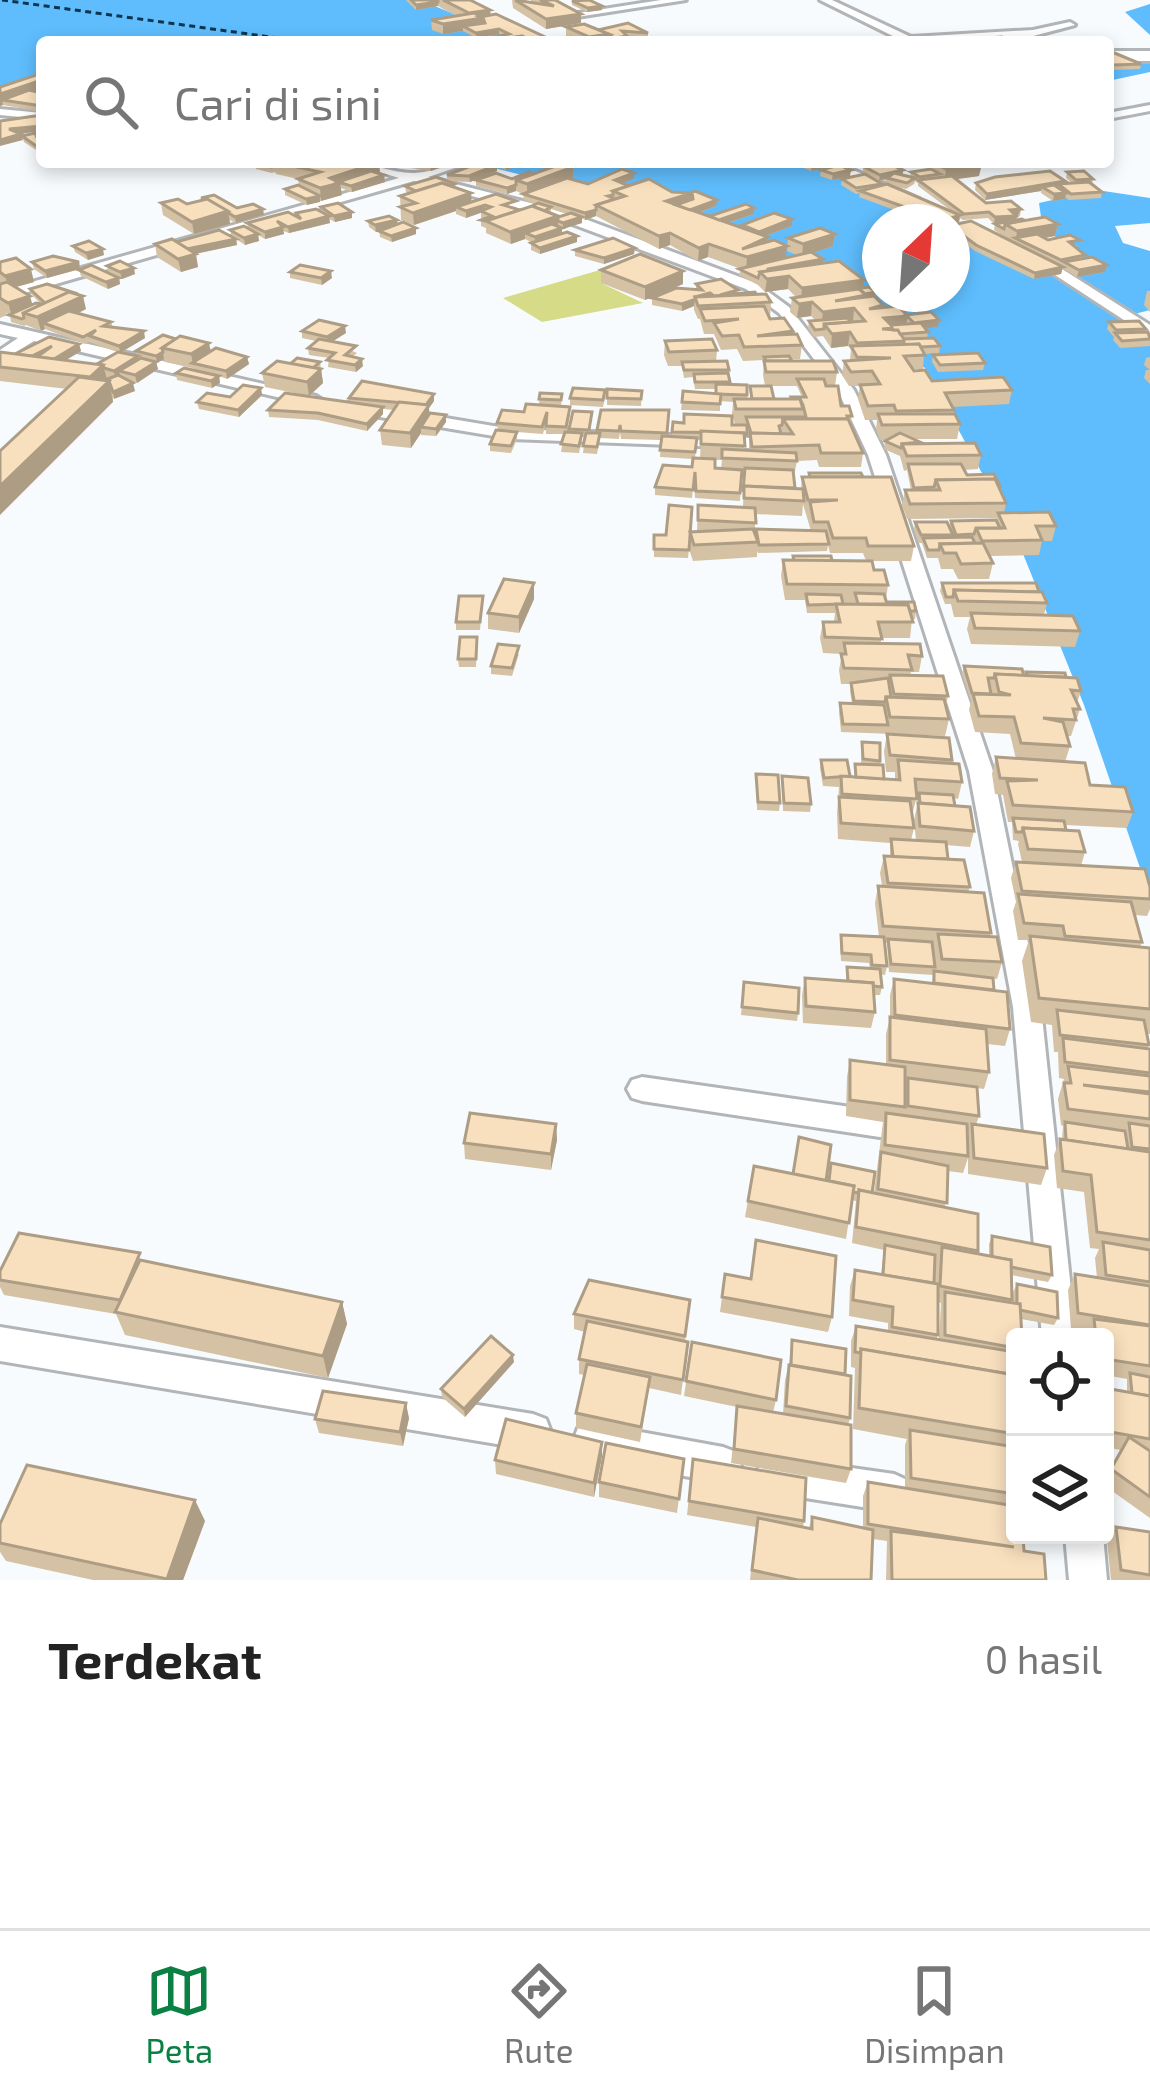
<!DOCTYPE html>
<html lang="id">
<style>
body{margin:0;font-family:"Exo 2",sans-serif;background:#f6f6f6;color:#222}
.controls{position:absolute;right:36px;bottom:36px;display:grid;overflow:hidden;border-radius:12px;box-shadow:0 6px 18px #0003}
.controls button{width:108px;height:108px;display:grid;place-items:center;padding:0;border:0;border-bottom:3px solid #e0e0e0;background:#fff;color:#222;font:60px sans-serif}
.compass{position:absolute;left:862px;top:204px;width:108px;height:108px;border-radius:50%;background:#fff;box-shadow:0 6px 18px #0003;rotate:25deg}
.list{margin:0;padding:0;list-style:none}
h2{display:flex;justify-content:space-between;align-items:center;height:156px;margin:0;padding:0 48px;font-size:51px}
h2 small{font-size:39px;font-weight:400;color:#767676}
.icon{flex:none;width:66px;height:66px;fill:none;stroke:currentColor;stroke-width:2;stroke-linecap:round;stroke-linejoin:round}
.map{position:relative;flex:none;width:1150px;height:1580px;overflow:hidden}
.search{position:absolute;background:#fff;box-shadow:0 6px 18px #0003;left:36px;right:36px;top:36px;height:132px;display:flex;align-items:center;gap:30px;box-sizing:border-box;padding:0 42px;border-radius:12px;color:#767676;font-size:45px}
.sheet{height:348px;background:#fff}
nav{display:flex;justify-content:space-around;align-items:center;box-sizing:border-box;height:168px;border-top:3px solid #e0e0e0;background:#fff;font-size:33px;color:#767676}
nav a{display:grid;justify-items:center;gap:6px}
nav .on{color:#0b8043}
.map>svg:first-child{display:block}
</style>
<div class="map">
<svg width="1150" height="1580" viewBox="0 0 1150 1580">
<rect width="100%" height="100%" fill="#f7fbfe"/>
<polygon fill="#d5db87" points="607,268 603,284 643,303 542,322 503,298"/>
<g fill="#5fbdfd" fill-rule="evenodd">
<polygon points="0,0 420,0 522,42 42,42 42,98 0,95"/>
<path d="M470 162H813L1010 248 1066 247 1042 224 1039 203 1097 190 1150 198V223L1115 226 1123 243 1150 251V310L1127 316 1150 343V897L1084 705 1015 534 925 368 797 291 538 179ZM880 222H952V294H880Z"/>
</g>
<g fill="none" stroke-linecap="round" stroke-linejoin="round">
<g fill="#5fbdfd" fill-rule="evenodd">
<polygon points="1150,4 1150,35 1125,12"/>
<polygon points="1150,58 1150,72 1108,81 1108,67"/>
</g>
<polyline stroke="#0d354f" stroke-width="3" stroke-dasharray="6 4.5" stroke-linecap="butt" points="2,0 307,42"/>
<g stroke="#b2b5b8" stroke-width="6">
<g id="street">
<polygon points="661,0 686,0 577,17 572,14"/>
<polygon points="820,0 832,0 911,37 1033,30 1070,22 1075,25 1033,36 905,42"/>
<polygon points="1150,105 1150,111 1108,119 1108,113"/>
<polygon points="0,109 42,113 42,119 0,115"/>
<path d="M347 162C370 162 393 174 415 173 435 172 452 162 473 162L428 177 566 212 756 283 789 307 854 390 886 455 993 771 1041 1007 1076 1337H1042L1013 1007 969 771 868 455 838 391 779 313 746 289 556 218 414 181 0 300V291L399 178Z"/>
<polygon points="818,162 835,162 919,199 908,202"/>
<polygon points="1037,253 1150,325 1150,337 1032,260 1032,254"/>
<polygon points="0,324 316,396 324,401 316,406 34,341 0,362 0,350 18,338 0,334"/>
<polygon points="350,402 511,429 780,439 789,444 780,449 511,439 344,411 342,407"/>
<polygon points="642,1077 913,1116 924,1120 928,1129 924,1138 913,1142 642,1101 632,1098 627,1089 632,1080"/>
<polygon points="0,1327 533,1414 546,1419 551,1432 546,1445 533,1450 0,1361"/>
<polygon points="591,1423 723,1447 736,1452 741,1465 736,1478 723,1483 591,1459 578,1454 573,1441 578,1428"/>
<polygon points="774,1457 894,1474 907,1480 913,1493 907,1506 894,1512 774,1493 761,1488 756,1475 761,1462"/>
<polygon points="1065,1535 1103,1535 1107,1580 1069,1580"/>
</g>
</g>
<g stroke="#b2b5b8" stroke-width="6">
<rect id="secondary" x="1108" y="51" width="42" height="10"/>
</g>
<use href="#street" fill="#fff" fill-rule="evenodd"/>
<use href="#secondary" fill="#fff" fill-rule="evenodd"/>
</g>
<g fill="#d5c1a3" fill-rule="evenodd">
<polygon points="406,0 470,0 490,10 491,15 549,39 549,36 574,42 502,42 499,41 499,36 501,36 499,34 476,38 463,31 443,34 432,30 431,20 456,16 438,6 416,10"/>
<polygon points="512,0 531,2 531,0 555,0 581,23 546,29 513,8"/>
<polygon points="572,1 602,10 587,12 572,5"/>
<polygon points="566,27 648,33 648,38 627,36 627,41 577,42 566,37"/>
<polygon points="1108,53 1141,64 1140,69 1112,70 1108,69"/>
<polygon points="0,87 40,92 42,112 3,105 0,106"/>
<polygon points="22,136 38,140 42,139 42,154 24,142"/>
<polygon points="379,162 380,174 384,175 385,182 352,192 341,188 342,195 307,205 285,195 285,189 299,185 298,179 276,174 275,172 272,173 256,169 255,163"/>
<polygon points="389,162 454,162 431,171 389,165"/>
<polygon points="491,162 525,162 506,170 497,167 497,171 470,182 447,181 447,175"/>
<polygon points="789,162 903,162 903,169 901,169 903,170 903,175 910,177 911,172 933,170 934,163 979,176 956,179 986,203 1021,209 1020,216 1016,216 1015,220 1058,224 1055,236 1045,238 1078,246 1075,247 1085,255 1084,258 1105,272 1077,277 1062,268 1061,274 1034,279 975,251 952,234 952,225 1014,243 994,230 995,224 1001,223 994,224 988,218 963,220 960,218 959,222 952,224 952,222 927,222 859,197 860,193 856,194 841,185 842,179 882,184 882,186 953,212 918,186 918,183 915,181 914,184 906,189 886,184 886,180 879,181 863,172 863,166 867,165 866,163 847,168 850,176 832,180 820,176 821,170 836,165 829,162 829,167 811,171"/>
<polygon points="1067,172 1093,179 1092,184 1102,192 1101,198 1069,200 1065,197 1065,199 1053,201 1041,193 1041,191 985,200 975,190 976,183 1072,183 1066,178"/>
<path d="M634 173V179L623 183 672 192 716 206 699 213 710 216 754 214 728 223 742 228V225L792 226 765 236 768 237V242L786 258 797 255 787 251 788 238 835 234 833 246 813 253 822 264 863 288 876 292 875 298 883 307 938 327 926 328 928 332 927 338 940 346 939 353 924 354 923 369H913L932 381 1012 390 1009 404 953 407 954 414 960 424 957 439H914L920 444 981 455 978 469 964 470 967 475 1000 486V490L1006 503 1004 513 1056 526 1052 541H1042L1039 555 990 556 993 563 989 579H958L953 569H941L938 558H927L922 543H919L914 530 915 522 949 527 951 521 996 520 997 518 907 519 902 505 905 490H911L907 470 904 471 900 456 884 449 885 441 888 440H880L876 429 877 420H865L858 399 860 386H849L842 375 844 361 850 360 851 350 848 346 831 348 823 336 814 337 808 328 809 321 815 320 811 316 797 318 790 312 792 298H797L788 289 765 292 758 285 739 275 741 269 708 257 698 261 670 245 659 249 596 216 585 220 582 218V223L562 229V234L577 242 540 254 531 250V243H533L525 239 511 244 486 233V228L481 226V220L484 219 481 218V213L466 218 456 214V211L414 225 401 220 400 196 408 193 406 192 405 186 456 188 472 202 516 207 513 208 520 210 536 204 524 200 523 194 516 191 507 194 476 186V180L573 179 588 184ZM551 209 567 214 558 217 551 213Z"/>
<polygon points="201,198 237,208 264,215 236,223 230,220 230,224 194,234 163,215 161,203 187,204 201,201"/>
<polygon points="321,207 352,212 352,218 335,222 329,219 330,223 289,233 283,231 284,234 265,239 258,235 259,241 245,245 236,239 237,245 195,254 198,267 181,272 157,257 155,244 232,237 230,230 248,228 247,223 297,216 296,213 321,212"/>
<polygon points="368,221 398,224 416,234 392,242 380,237 379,231 376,232 369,227"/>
<polygon points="73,246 104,255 88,260 75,252"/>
<polygon points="575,250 634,254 604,264 575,256"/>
<polygon points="0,262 34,282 15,287 32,305 41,304 32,295 30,289 86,309 79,313 111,322 113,328 145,338 121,352 137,356 136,351 163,335 211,351 247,357 249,364 227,379 219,376 220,383 212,388 177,380 176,373 194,370 193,368 165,362 164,359 156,363 158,369 137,383 127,380 135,391 113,398 113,402 67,389 0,381 0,353 16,354 79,344 81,351 65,360 97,364 117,352 92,343 91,341 85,344 45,329 41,331 26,325 24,326 11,322 10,315 6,313 7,315 0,318 0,284 2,284 0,282"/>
<polygon points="32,262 79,262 80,269 47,278 34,269"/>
<polygon points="107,266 135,274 122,279 109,272"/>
<polygon points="79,270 119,278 120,284 108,289 81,276"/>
<polygon points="601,270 683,284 645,300 601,283"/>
<polygon points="290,272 332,278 322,285 290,278"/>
<path d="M696 284 771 302 770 319 793 334 802 345 800 359H791L792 361 837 372 835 386 841 406 852 416 850 423 863 453 861 467H819L817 460 797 461 794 476 795 488 801 489 802 477H808L809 473 863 477 914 546 911 561H872L874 570 888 585 886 599 887 604 916 611 915 619H912L910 638H881V643L922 656 919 672H911L910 675 948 696 946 705 949 719 945 736 841 732 839 712 840 703 852 704 850 691 851 684H841L839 670 842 654 823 653 820 638 823 622H834L835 613H807L805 600H785L781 576 783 560 792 561 793 556 832 561H866L863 553H830L828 545 827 551 758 553 757 551V557L693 561 689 549 688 558 654 557V535L697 532 698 505 743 507 744 474 742 473 740 501 695 498 694 480 692 498 655 495V487L692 467 693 459 660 457 661 440 621 439 620 432 619 439 600 438 597 454 583 453 585 437H582L579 453 561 452 564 434H546V422L543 434 517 432V439L511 453 490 451V444L498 430 497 423 539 405 540 393 562 394 561 406 570 414 567 432H569L573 411 592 412 590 433H597L601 410H669L667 436 672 437 673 422 746 425V424H735L732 414 733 402 720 401V411L681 410 683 391 715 394 716 389H695L693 377 684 378 682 366H668L664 355 665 341 717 350 716 362 729 370 730 384 747 385V399H750V386L774 399 802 397 797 386H765L763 375 764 360 743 361 737 349 721 350 714 334H704L700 319H698L694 310V306L682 311 652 305V298L696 290ZM747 428 749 437V451L744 450ZM697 440H701L700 458H695ZM715 460H722L721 469 715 468ZM803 504 811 531 755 532V514L802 516Z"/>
<polygon points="1147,291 1150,291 1150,312 1144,305"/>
<polygon points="1109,322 1146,329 1145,332 1150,333 1150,346 1120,348 1113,340 1114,337 1107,329"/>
<polygon points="302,331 346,333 332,342 357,353 352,357 363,366 356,372 328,367 329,358 309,355 308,348 316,341 302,338"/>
<polygon points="933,355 985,363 983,370 938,372 932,362"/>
<polygon points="1150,357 1150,384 1144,378 1146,370 1150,370 1144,365 1146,358"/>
<polygon points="320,362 323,383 309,396 265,387 262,373 290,364"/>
<polygon points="261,388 262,395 239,417 199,409 197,402 230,397"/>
<polygon points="607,389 642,391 641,406 607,405"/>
<polygon points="434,394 434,401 429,408 429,414 446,415 446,422 436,436 421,435 421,433 411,448 382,445 380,430 394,410 383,409 383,414 367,431 318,420 269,417 268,410 349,402 349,398"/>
<polygon points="605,397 603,407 570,405 570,398"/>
<polygon points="534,583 534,599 519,633 488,629 488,613"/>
<polygon points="942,583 1039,592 1047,603 1044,615 1080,631 1075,647 971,644 967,629 970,617 954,617 951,604 945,604 940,591"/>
<polygon points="483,596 480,630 456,630 456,622"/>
<polygon points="477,637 476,667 459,667 458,659"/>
<polygon points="519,654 512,676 491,674 491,666"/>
<polygon points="964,666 1025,676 1026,672 1066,677 1081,691 1077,703 1080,709 1071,736 1067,736 1070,746 1065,762 1090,785 1133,812 1127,828 1065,825 1066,830 1085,852 1081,866 1150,887 1150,909 1147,916 1135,915 1142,942 1140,947 1150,948 1150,1034 1146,1034 1149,1045 1147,1049 1150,1049 1150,1518 1105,1486 1105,1478 1120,1450 1105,1447 1105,1388 1127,1392 1127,1379 1105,1375 1105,1337 1087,1337 1088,1331 1071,1329 1068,1290 1075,1274 1097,1278 1095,1258 1099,1249 1090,1248 1084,1192 1057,1188 1054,1155 1060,1139 1062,1139 1063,1126 1061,1125 1058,1099 1064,1079 1059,1078 1058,1052 1054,1052 1052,1025 1031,1022 1022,961 1029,940 1018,940 1013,911 1016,902 1011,878 1016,862 1022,862 1018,844 1019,841 1013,840 1012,822 1008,822 1003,795 995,794 992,774 996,757 1016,759 1010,734 975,732 969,710 971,701 962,674"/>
<path d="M887 734 952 760 951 764 962 782 958 799 954 798 955 806 974 831 970 847 946 845 948 859 970 887 968 892 991 933 990 936 1002 962 997 979 993 978 994 990 1010 1029 1005 1046 987 1044 989 1072 984 1089 977 1088 979 1116 976 1125 1047 1168 1041 1185 968 1174V1158L963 1173 948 1171 945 1207 978 1251 977 1254 989 1256V1244L992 1236 1052 1275 1048 1282 1011 1275 1010 1303H1013V1292L1017 1284 1058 1318 1054 1325 1021 1319 1015 1337V1535L1024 1551 1046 1580H886L887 1541 873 1539 871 1580H750L756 1527 687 1515 693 1459 804 1521 803 1527 809 1528 812 1517 863 1527V1496L868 1482 905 1488V1445L907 1439 853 1429 855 1368 851 1367V1341L856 1326 888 1331V1323L849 1316 850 1286 855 1270 881 1275 884 1250 852 1243 856 1201 852 1200 846 1239 745 1217 754 1166 826 1181 874 1193 883 1122 846 1116 847 1077 850 1060 886 1065V1034L890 1018V995L894 979 932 983 933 975 889 972 887 943H885L887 966 885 975 880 974 882 987 880 995H874L875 1012 871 1028 803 1023 802 995 805 978 846 981 847 967 870 969 869 963 841 961 840 943 841 935 879 937 875 903 878 886H882L880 873 884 856 890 857V843L838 839 837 813 839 787 823 786 820 768 821 760 854 776 855 764H861L862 742 880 761V765L884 779H895V772H886L884 751ZM917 796H918L917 806 914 820 916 840H911L914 828 912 815ZM938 1302 941 1303 939 1339H937Z"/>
<polygon points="756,774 780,803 779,811 757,810"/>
<polygon points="782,776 811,804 810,812 783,811"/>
<polygon points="744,982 798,1013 797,1021 741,1015"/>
<polygon points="556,1124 557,1140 551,1170 465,1159 464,1143"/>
<polygon points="144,1261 342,1302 347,1324 328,1378 125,1335 116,1314 4,1295 0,1287 0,1271"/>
<polygon points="725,1274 750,1279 832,1317 828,1332 720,1312"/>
<polygon points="690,1300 685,1341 688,1342 681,1395 649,1388 640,1442 576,1428 576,1413 584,1375 579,1374 579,1359 585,1332 574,1329 574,1314"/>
<polygon points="792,1340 845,1374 850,1418 848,1425 851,1469 846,1483 731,1463 737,1407 684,1396 692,1342 776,1400 773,1412 783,1414 785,1380 789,1365"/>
<polygon points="514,1362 465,1417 442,1397 441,1389"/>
<polygon points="409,1418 403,1446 319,1433 315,1419"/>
<polygon points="602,1442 602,1456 594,1497 496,1474 495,1460"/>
<polygon points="684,1459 677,1513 599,1497 599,1482"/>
<polygon points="205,1521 183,1580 93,1580 6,1561 0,1552 0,1543"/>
<polygon points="1116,1527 1150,1532 1150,1580 1111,1580 1107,1541"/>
</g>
<g fill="#ae9d85">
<polygon points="438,2 438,6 416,10 416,5"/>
<polygon points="602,6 602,10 587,12 588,8"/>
<polygon points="490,10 491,19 484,28 463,26 463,31 443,34 443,24 469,20 469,13"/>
<polygon points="581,14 581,23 546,29 546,19"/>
<polygon points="499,29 499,34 476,38 476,33"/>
<polygon points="609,34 608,42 589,42 589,37"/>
<polygon points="627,36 627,41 615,42 615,38"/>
<polygon points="42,80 42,91 12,102 2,100 3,105 0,106 0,94"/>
<polygon points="42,126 42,131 11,135 9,129"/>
<polygon points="21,134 23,140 0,146 0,140"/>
<polygon points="379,162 380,174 340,183 342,195 321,201 320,188 330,178"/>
<polygon points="439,162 454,162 431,171 430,165"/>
<polygon points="505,162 525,162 506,170"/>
<polygon points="825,162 829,162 829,167 811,171 812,165"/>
<polygon points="866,162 866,163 844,169 845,163"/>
<polygon points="982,164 979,176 944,181 946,169"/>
<polygon points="497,165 497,171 470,182 469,176"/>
<polygon points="573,167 573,179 527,196 527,184"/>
<polygon points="851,170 850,176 832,180 833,174"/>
<polygon points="903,170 902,176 887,178 879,181 880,175"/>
<polygon points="634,173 634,179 615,186 615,180"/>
<polygon points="384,175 385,182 352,192 351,186"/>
<polygon points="1065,181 1064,187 1058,184 1057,188 1042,187 1041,191 985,200 987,194"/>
<polygon points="516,185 516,191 507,194 507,188"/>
<polygon points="471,193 472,206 456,207 456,211 414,225 413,213"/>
<polygon points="692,193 691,205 677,210 666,201"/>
<polygon points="1066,193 1065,199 1053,201 1054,194"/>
<polygon points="320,196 320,202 307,205 306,199"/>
<polygon points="717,200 716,206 682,219 683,212"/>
<polygon points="485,205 485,211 466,218 466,211"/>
<polygon points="754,208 754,214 709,229 709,223"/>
<polygon points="263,209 264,215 236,223 235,217"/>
<polygon points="1021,209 1015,222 994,224 995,217 1010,210"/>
<polygon points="596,210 596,216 585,220 585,213"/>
<polygon points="228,211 230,224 194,234 192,222"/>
<polygon points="352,212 352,218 335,222 334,216"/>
<polygon points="960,215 959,222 952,224 952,222 943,222"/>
<polygon points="329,216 330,223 289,233 288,227"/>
<polygon points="558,216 558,228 525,233 525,239 511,244 510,232"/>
<polygon points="582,217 582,223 563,229 563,223"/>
<polygon points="792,219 792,226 759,238 759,232"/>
<polygon points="397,220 398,227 376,232 375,225"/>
<polygon points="1058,224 1055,236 1023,242 1016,238 1017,231"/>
<polygon points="283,227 284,234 265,239 265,232"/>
<polygon points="416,228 416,234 392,242 391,236"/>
<polygon points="562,228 562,235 535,244 535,237"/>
<polygon points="670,233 670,245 659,249 659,236"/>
<polygon points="258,234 259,241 245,245 244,238"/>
<polygon points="835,234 833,246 802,257 803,244"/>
<polygon points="577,236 577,242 540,254 540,248"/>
<polygon points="768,237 767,249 787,246 786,258 746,270 747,257 742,249"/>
<polygon points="236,239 237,245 185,256 184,249"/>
<polygon points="709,244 708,257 698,261 699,248"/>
<polygon points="635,248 634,254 604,264 604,258"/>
<polygon points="103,249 104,255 88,260 86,253"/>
<polygon points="196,254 198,267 181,272 178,259"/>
<polygon points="823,259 822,266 767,276 768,269"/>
<polygon points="79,262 80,269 47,278 45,271"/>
<polygon points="1107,265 1105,272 1077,277 1079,270"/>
<polygon points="1063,267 1061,274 1034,279 1035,273"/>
<polygon points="134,268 135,274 122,279 120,272"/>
<polygon points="31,269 34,282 9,289 5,276"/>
<polygon points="331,271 332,278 322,285 321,278"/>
<polygon points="683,271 683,284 645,300 645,287"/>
<polygon points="789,276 788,289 765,292 767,279"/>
<polygon points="119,278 120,284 108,289 106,282"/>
<polygon points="864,280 862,294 801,299 802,288"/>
<polygon points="876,292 875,299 864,308 854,310 853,322 821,326 823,312 812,302 811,316 797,318 799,304"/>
<polygon points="30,296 34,310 12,316 8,303"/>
<polygon points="83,296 86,309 51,326 43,323 45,329 41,331 37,317"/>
<polygon points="695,299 694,306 682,311 682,304"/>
<polygon points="908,316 905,329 893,331 884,318"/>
<polygon points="939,320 938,327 913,330 914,323"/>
<polygon points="345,326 346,333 328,344 327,337"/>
<polygon points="144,331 145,338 120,353 119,346"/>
<polygon points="850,332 848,346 831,348 832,334"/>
<polygon points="209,343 212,357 193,363 191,354"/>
<polygon points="79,344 81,351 50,370 48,362"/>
<polygon points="163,352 164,359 157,363 156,356"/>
<polygon points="138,356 139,363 119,371 120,375 115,378 114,371"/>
<polygon points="247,357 249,364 227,379 226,371"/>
<polygon points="362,359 363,366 356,372 355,365"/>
<polygon points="156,362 158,369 137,383 135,375"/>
<polygon points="103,365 107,379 100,385 90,377"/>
<polygon points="321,369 323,383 309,396 307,382"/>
<polygon points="219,376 220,383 212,388 211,381"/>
<polygon points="109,381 113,402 0,515 0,486"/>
<polygon points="133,383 135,391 114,399 113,392"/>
<polygon points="261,388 262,395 239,417 238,410"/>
<polygon points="434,394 434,401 429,408 430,419 421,427 421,433 411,448 410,433"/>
<polygon points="383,407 383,414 367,431 367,424"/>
<polygon points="446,415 446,422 436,436 436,429"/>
<polygon points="534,583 534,599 519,633 519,617"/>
<polygon points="556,1124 557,1140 551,1170 551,1154"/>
<polygon points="342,1302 347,1324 328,1378 323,1356"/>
<polygon points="513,1355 514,1362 465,1417 464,1409"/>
<polygon points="406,1403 409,1418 403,1446 400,1432"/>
<polygon points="602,1442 602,1456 594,1497 594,1483"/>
<polygon points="195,1500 205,1521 183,1580 167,1580"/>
</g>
<g fill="#f8e0be" stroke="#ae9d85" stroke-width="3">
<polygon points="411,0 438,0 438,2 416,5"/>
<polygon points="443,0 470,0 490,10 469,13"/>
<polygon points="515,0 554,6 540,0 555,0 581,14 546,19"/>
<polygon points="589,0 602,6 588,8 572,1"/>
<polygon points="474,13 483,18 443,24 431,20"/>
<polygon points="496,14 556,42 535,42 522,36 507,39 499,36 509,34 499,29 476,33 463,26 485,23 483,18 480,17"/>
<polygon points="628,23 648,33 622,31 627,36 615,38 598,30"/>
<polygon points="584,24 609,34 589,37 566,27"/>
<polygon points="522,36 535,42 507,42 502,39"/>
<polygon points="1002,37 1010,42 993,42 987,38"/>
<polygon points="941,38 946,42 926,42 922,39"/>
<polygon points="1112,52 1141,64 1114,65 1108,63 1108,53"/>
<polygon points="42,73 42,80 0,94 0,87"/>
<polygon points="29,90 42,93 42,106 2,100"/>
<polygon points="42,115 42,126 9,129 21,134 0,140 0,121"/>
<polygon points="35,133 38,140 42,139 42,148 39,148 22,136"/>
<polygon points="258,162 275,162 275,166 271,167 255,163"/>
<polygon points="274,162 379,162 330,178 340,183 320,188 298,179 320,172"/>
<polygon points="407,162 439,162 430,165"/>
<polygon points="481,162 497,165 469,176 447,175"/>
<polygon points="870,162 903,162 892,165 903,170 880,175 863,166 872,164"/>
<polygon points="978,162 982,164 946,169 934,163"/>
<polygon points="561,164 573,167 527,184 516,180"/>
<polygon points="839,165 851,170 833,174 821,170"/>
<polygon points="622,169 634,173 615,180 629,186 613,191 613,195 608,196 615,199 596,205 596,210 585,213 523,194 567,178 588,184"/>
<polygon points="931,169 940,174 920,177 911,172"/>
<polygon points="371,171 384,175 351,186 338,182"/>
<polygon points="1050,171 1065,181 987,194 976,183 995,177"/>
<polygon points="1084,171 1093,179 1076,180 1067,172"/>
<polygon points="529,172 533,174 516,180 516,185 507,188 476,180 496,173 512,179"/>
<polygon points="894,173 915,178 907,183 887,178"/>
<polygon points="865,174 882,184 856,188 842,179"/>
<polygon points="952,176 986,203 1011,201 1021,209 1010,210 1016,216 995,217 989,212 964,214 918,180"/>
<polygon points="436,177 455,184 451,186 442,183 416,191 405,186"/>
<polygon points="649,179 672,192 692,193 666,201 768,237 742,249 774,240 787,246 747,257 709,244 699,248 670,233 659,236 596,205 625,196 613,191"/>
<polygon points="1089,182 1102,192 1071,194 1058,184"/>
<polygon points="442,183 471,193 413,213 400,207 416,203 400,196"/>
<polygon points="887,184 960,215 943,221 860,191"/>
<polygon points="298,185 320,196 306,199 285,189"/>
<polygon points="1054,185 1066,193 1054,194 1042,187"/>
<polygon points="695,191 717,200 690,210 676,205 693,199 692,193 690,193"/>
<polygon points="496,194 516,201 503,205 520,210 486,221 481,220 492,216 481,211 491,207 485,205 466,211 456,207"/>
<polygon points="214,195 237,208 253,204 263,209 235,217 207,199 201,198"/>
<polygon points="178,199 187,204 207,199 228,211 192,222 161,203"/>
<polygon points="338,203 352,212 334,216 321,207"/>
<polygon points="538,203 551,207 544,211 530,207"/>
<polygon points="746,204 754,208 719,220 710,216"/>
<polygon points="532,206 558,216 510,232 486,221"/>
<polygon points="316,209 329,216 288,227 277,221 283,227 265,232 247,223 288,212 301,219 296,213"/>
<polygon points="571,213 582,217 563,223 558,221 558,217"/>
<polygon points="774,213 792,219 759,232 742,225"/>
<polygon points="389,216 397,220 375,225 368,221"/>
<polygon points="1045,217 1058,224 1017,231 1005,224"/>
<polygon points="1022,219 1024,220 1005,224 1004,229 995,224"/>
<polygon points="971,221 1063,267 1035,273 976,245 952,227 952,225"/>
<polygon points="403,222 416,228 391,236 379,231"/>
<polygon points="552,224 562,228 535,237 525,233"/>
<polygon points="244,226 258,234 244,238 230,230"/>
<polygon points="820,228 835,234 803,244 788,238"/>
<polygon points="219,230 236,239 187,249 176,242"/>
<polygon points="567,232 577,236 540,248 531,243"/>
<polygon points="1037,234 1048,240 1070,235 1080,240 1069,242 1085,255 1061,260 1015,238"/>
<polygon points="613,238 635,248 604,258 575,250"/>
<polygon points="172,239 196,254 178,259 155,244"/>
<polygon points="89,241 103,249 86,253 73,246"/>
<polygon points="811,252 823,259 768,269 768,271 760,272 758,278 739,269"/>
<polygon points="640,254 683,271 645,287 601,270"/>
<polygon points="53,256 79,262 45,271 32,262"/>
<polygon points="1092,257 1107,265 1079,270 1064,262"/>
<polygon points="16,258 31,269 5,276 0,272 0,262"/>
<polygon points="120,261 134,268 120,272 107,266"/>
<polygon points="839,261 864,280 802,288 789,276 767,279 760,272"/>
<polygon points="91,265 119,278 106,282 79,270"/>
<polygon points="300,265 331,271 321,278 290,272"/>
<polygon points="721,279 738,290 720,295 755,292 756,294 712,296 714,296 710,293 695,297 696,299 682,304 652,298 676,288 702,290 696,284"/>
<polygon points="7,282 30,296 8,303 0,298 0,284"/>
<polygon points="47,284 78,294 69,292 45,303 30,289"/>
<polygon points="869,287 876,292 865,294 859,289 798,297"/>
<polygon points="859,289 866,295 835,301 874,296 883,305 869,309 898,306 908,316 884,318 894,328 882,329 898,330 905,341 857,343 850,332 832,334 824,324 865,321 854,308 823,312 812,302 799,304 792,298"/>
<polygon points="69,292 83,296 37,317 23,313"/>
<polygon points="766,294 771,302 698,306 695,297"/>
<polygon points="36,303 42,304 23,313 24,318 22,319 9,315"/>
<polygon points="764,306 770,319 784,318 793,331 757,336 797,334 802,345 744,347 739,335 722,336 714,323 739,319 705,321 700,309"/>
<polygon points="69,311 111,322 103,326 144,331 119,346 90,336 96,330 83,337 43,323"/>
<polygon points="931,312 939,320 914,323 906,315"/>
<polygon points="848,318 850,322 824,324 824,329 815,330 809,321"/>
<polygon points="319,320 345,326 327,337 302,331"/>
<polygon points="1139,321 1146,329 1116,330 1109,322"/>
<polygon points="921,323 928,332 900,334 898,330 893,330 891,325"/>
<polygon points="1148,332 1150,339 1122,341 1115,333"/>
<polygon points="163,335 176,339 162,348 163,352 156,356 136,351"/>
<polygon points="180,336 209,343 191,354 162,348"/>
<polygon points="49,337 79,344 54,359 37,357 52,346 32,356 15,354"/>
<polygon points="934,338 940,346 921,347 919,344 904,345 904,339"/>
<polygon points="319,339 356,346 345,355 362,359 355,365 327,360 335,353 308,348"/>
<polygon points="712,339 717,350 669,352 665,341"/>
<polygon points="919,344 925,355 904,356 914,371 925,370 932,381 1003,377 1012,390 945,393 954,410 896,411 894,405 868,406 860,385 880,384 872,371 851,372 844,361 891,358 857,357 851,346"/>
<polygon points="216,348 247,357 226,371 192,363"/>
<polygon points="118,352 138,356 114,371 104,368 103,365 97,364"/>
<polygon points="0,353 0,352 103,365 90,377 0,367"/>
<polygon points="978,353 985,363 940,365 933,355"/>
<polygon points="789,356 792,361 766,361 764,357"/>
<polygon points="141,358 156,362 135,375 119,371"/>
<polygon points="297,358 320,362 313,368 290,364"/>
<polygon points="277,361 321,369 307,382 262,373"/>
<polygon points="727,361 729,370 684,370 682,362"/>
<polygon points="764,361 833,361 837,372 766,372"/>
<polygon points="184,368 219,376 211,381 176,373"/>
<polygon points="728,373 730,382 695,382 694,374"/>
<polygon points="118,375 133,383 113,392 109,381 105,380"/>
<polygon points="79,377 109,381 0,486 0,451"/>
<polygon points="797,379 824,379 826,386 838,386 841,406 849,406 852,416 847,416 848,419 799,419 799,417 806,417 803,405 800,399 792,399 791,397 806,397"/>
<polygon points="362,381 434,394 426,405 349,398"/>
<polygon points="716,384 747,385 747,395 716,394"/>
<polygon points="243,385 261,388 238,410 197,402 207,393 230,397"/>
<polygon points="750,386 771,386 774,399 752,399"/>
<polygon points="573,388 605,390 603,400 570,398"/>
<polygon points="607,389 642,391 641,399 607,398"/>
<polygon points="683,391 721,394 720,404 682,402"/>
<polygon points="285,393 383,407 367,424 318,413 268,410"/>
<polygon points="540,393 562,394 561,400 539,399"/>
<polygon points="734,399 800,399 803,409 736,409"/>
<polygon points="399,402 429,405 410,433 380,430"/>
<polygon points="526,404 570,407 566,427 546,426 547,412 542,427 497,423 502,410 524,412"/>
<polygon points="601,410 669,410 667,433 621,431 620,425 619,431 597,430"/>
<polygon points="573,411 592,412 589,430 569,429"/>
<polygon points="430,413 446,415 436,429 421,427"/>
<polygon points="684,414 732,416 732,425 747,425 747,435 745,435 744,433 672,432 673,422 684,423"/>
<polygon points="878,414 955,414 960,424 882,425"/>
<polygon points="746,417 796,417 796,419 783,419 782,425 779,426 781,434 751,433"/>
<polygon points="783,419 848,419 863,453 821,453 819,445 752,447 750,433 793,434"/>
<polygon points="496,430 517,432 511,446 490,444"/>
<polygon points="701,431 744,433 745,446 701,444"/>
<polygon points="565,432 582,433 579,446 561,444"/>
<polygon points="586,433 600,433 597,447 583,446"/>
<polygon points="900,433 920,442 902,444 901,448 885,441"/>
<polygon points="662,436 697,438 695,452 660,450"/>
<polygon points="975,443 981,455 907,456 902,444"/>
<polygon points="722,449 796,453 797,461 722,458"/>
<polygon points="693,458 715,459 715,468 742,470 740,493 696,491 695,472 693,490 655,487 663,465 692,467"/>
<polygon points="908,464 961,464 967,475 994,474 1000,486 998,486 995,479 936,480 934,487 914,488"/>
<polygon points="745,468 793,470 795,488 744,486 743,492"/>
<polygon points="809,473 861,473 863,477 810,477"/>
<polygon points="802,477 891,477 914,546 868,546 866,538 833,538 828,522 814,522 810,502 838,500 808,500"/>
<polygon points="995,479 1006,503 910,504 905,490 940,490 936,480"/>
<polygon points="744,486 803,489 804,501 744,498"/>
<polygon points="669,505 692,507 689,550 654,549 654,535 666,535"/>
<polygon points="698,505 755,508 756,523 698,520"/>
<polygon points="1049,512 1056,526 1036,526 1042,540 982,541 976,528 1005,528 998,513"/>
<polygon points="996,520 1000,528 976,528 974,534 956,535 951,521"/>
<polygon points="915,522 947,522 953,535 921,535"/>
<polygon points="753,529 758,542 694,545 690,532"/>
<polygon points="756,529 826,531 829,544 759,545"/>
<polygon points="972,537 975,543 940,544 939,550 928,550 923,538"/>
<polygon points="983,543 993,563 961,564 956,553 944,553 940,544"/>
<polygon points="793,556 831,556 832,561 794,561"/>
<polygon points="783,560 872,561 874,570 884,570 888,585 787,584"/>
<polygon points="504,579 534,583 519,617 488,613"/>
<polygon points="942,583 1036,583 1039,592 954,590 953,597 946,597"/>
<polygon points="954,590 1042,592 1047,603 958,601"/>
<polygon points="855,593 884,594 887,604 858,604"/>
<polygon points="806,594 841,595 843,604 808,605"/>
<polygon points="459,596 483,596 480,622 456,622"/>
<polygon points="888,602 914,602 916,611 910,611 908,605 889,604"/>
<polygon points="836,604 908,605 913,622 878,622 882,639 825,637 823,622 840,622"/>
<polygon points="971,613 1073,616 1080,631 975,628"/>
<polygon points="460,637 477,637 476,659 458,659"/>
<polygon points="844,643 920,644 922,656 908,655 912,670 844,668 841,654 846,654"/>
<polygon points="498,644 519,646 512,668 491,666"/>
<polygon points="964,666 1022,669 1024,676 995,674 994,678 988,678 991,694 972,693"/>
<polygon points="1026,672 1065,673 1066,677 1027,676"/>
<polygon points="995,674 1077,678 1081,691 1071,690 1080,709 1073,709 1076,720 1043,718 1063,722 1070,746 1021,743 1014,717 979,716 973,694 1011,695 999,692"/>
<polygon points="890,675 943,676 948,696 894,694"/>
<polygon points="888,678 891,697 886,697 885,702 854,701 851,683"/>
<polygon points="886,697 944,699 949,719 890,717"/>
<polygon points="840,703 884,705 888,725 843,724"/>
<polygon points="887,734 949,738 952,760 890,755"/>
<polygon points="862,742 880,743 880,761 863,759"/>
<polygon points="996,757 1085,763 1090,785 1125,787 1133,812 1013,805 1007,781 1038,780 1000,778"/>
<polygon points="821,760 847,760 850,776 824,778"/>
<polygon points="898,760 959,764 962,782 915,779 917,799 842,794 841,776 900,780"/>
<polygon points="855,764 883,765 884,779 856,777"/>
<polygon points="756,774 778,775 780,803 758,802"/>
<polygon points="782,776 808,778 811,804 784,803"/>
<polygon points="919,793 953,795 955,806 920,803"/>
<polygon points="839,797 910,801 914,828 841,823"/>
<polygon points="918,803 970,807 974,831 920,826"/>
<polygon points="1013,818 1064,821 1066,830 1023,828 1022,832 1016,832"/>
<polygon points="1023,828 1079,831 1085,852 1028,849"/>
<polygon points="891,839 946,842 948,859 893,857"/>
<polygon points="884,856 964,860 970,887 888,883"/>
<polygon points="1016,862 1145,869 1150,887 1150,899 1022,891"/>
<polygon points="878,886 984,893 991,933 883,926"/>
<polygon points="1018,894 1131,902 1142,942 1065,936 1063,926 1024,923"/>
<polygon points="938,934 997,937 1002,962 942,959"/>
<polygon points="841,935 884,937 887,966 872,965 871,955 842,953"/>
<polygon points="1030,936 1150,948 1150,1009 1039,998"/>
<polygon points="888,939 932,942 935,967 891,964"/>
<polygon points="847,967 880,969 882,987 873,986 873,983 848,981"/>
<polygon points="934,971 993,978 994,990 934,983"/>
<polygon points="805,978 873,983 875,1012 806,1006"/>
<polygon points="894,979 1007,992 1010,1029 895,1015"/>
<polygon points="744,982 799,988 798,1013 742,1007"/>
<polygon points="1057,1010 1144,1020 1149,1045 1060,1035"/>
<polygon points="890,1017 986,1029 989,1072 890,1060"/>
<polygon points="1063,1038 1150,1049 1150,1073 1065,1062"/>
<polygon points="850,1060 905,1067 905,1107 850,1100"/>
<polygon points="1068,1066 1150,1076 1150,1092 1083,1085 1150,1094 1150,1119 1068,1109 1064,1083 1071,1083"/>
<polygon points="908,1078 977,1087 979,1116 908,1106"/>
<polygon points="470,1113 556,1124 551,1154 464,1143"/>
<polygon points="886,1113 967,1124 968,1156 885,1145"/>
<polygon points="1065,1122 1125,1131 1128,1149 1066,1140"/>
<polygon points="1129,1123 1150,1126 1150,1149 1132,1147"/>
<polygon points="972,1124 1044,1134 1047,1168 974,1158"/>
<polygon points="799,1137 831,1145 826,1181 793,1174"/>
<polygon points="1060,1139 1150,1152 1150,1240 1097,1232 1091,1175 1063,1171"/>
<polygon points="881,1152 948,1166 947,1203 878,1189"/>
<polygon points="831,1163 875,1172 872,1193 859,1190 859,1193 853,1192 854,1186 829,1181"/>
<polygon points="754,1166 854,1186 849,1223 748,1201"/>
<polygon points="859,1190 978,1214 978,1251 856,1227"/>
<polygon points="19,1233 140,1253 120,1300 0,1280 0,1271"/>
<polygon points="992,1236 1050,1247 1052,1275 1011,1267 1011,1260 992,1257"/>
<polygon points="756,1240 836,1256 832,1317 722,1297 725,1274 751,1279"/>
<polygon points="1103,1242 1150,1250 1150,1282 1106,1275"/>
<polygon points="885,1245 935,1255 934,1283 883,1275"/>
<polygon points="942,1247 1011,1260 1012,1300 940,1286"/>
<polygon points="140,1260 342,1302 323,1356 115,1312"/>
<polygon points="855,1270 938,1284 938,1335 892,1327 893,1307 853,1300"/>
<polygon points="1075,1274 1150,1286 1150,1325 1078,1313"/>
<polygon points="589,1280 690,1300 685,1336 574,1314"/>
<polygon points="1017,1284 1057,1292 1058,1318 1020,1310 1020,1304 1017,1304"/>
<polygon points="945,1292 1020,1304 1022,1337 1015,1337 1015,1348 945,1335"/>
<polygon points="1094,1319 1150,1326 1150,1366 1105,1359 1105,1337 1096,1337"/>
<polygon points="587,1321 688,1342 683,1380 579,1359"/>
<polygon points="856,1326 1015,1352 1015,1375 861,1349 861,1353 855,1352"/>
<polygon points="491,1336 513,1355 464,1409 441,1389"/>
<polygon points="792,1340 846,1349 845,1374 791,1365"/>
<polygon points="692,1342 781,1360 776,1400 686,1381"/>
<polygon points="861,1349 1015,1375 1015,1434 859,1408"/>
<polygon points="587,1364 650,1377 641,1427 576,1413"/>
<polygon points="789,1365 851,1376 850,1418 786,1406"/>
<polygon points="1130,1373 1150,1377 1150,1396 1132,1393"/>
<polygon points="1105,1388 1150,1396 1150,1439 1105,1431"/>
<polygon points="323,1391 406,1403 400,1432 315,1419"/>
<polygon points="737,1406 851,1425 851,1469 734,1449"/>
<polygon points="506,1419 602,1442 594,1483 495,1460"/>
<polygon points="910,1430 1015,1447 1015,1494 911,1478"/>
<polygon points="1129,1437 1150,1451 1150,1497 1111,1469"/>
<polygon points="606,1443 684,1459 679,1499 599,1482"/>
<polygon points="693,1459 806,1478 804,1521 689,1501"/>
<polygon points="27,1465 195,1500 167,1579 0,1543 0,1524"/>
<polygon points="868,1482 1015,1506 1015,1535 1023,1535 1024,1551 1044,1554 1046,1580 892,1580 891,1531 1014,1547 868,1524"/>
<polygon points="812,1517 873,1530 871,1580 798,1580 752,1570 758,1518 812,1529"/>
<polygon points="1116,1527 1150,1532 1150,1575 1121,1570"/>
</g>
</svg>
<div class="controls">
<button><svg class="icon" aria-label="locate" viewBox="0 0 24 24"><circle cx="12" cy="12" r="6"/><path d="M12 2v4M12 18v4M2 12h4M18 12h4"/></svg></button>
<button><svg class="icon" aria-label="layers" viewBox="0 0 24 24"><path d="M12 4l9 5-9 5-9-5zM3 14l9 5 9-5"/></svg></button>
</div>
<svg class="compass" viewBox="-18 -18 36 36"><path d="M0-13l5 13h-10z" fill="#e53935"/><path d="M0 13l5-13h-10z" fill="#767676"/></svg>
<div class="search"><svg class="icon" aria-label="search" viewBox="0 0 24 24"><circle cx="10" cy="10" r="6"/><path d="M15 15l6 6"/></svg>Cari di sini</div>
</div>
<section class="sheet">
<h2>Terdekat<small>0 hasil</small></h2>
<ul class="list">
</ul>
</section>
<nav>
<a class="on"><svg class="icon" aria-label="map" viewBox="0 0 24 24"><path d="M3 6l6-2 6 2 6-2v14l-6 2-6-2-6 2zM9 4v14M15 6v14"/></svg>Peta</a>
<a><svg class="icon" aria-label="directions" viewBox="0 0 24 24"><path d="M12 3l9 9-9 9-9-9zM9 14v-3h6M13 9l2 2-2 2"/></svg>Rute</a>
<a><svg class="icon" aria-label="saved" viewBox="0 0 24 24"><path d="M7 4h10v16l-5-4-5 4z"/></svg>Disimpan</a>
</nav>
